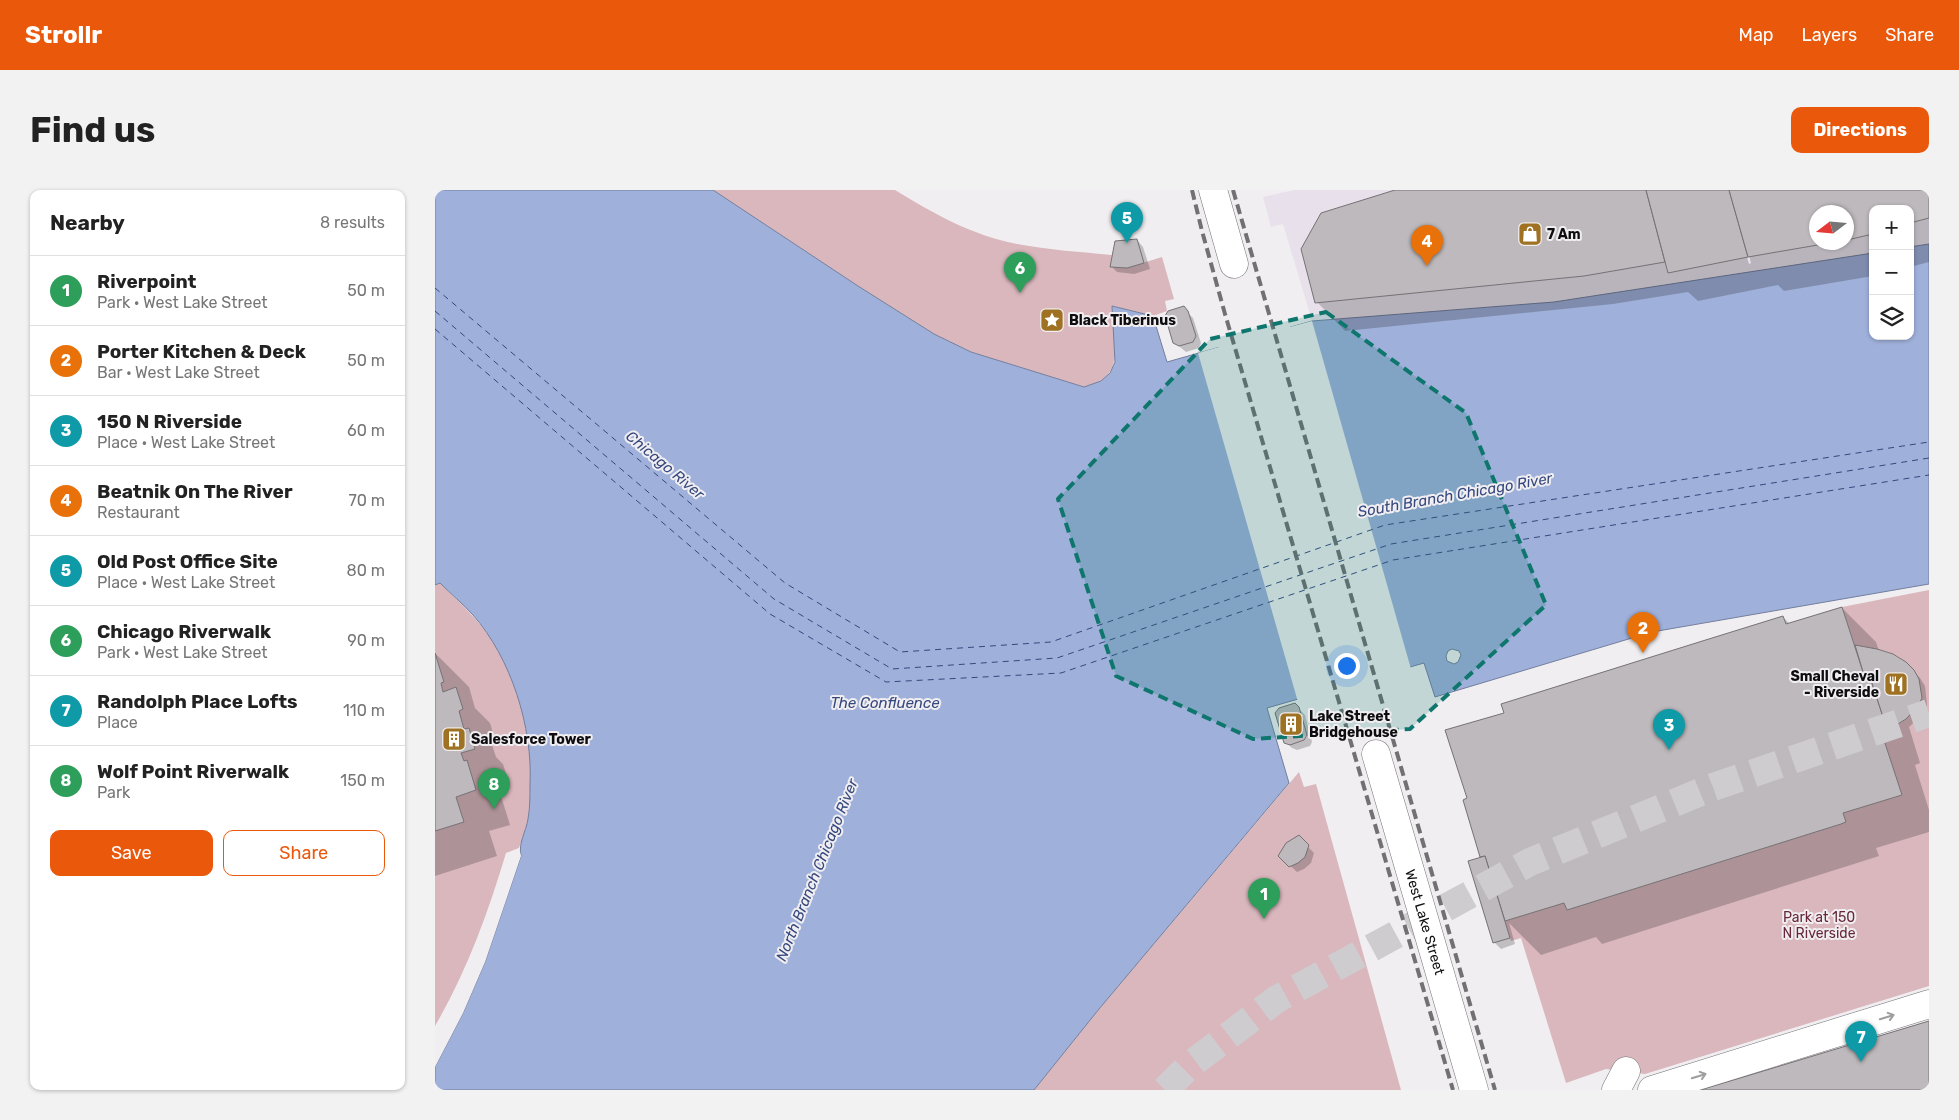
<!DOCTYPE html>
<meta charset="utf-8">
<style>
body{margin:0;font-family:Rubik,sans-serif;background:#f2f2f2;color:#222}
.controls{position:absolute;right:15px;top:15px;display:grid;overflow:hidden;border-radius:10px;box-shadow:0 1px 4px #0004}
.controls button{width:45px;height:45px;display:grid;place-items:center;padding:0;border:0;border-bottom:1px solid #e0e0e0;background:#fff;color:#222;font:25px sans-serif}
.compass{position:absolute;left:1374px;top:15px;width:45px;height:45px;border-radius:50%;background:#fff;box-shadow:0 1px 4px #0004;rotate:254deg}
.you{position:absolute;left:911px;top:475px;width:18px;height:18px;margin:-12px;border:4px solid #fff;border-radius:50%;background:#1a73e8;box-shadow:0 0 0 8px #1a73e833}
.badge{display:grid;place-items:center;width:32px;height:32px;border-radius:50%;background:#ea580c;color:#fff;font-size:16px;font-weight:700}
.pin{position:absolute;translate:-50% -41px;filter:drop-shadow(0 1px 2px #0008)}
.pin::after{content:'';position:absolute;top:26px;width:18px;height:15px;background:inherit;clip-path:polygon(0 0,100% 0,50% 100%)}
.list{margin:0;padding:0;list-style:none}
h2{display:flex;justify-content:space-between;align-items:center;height:65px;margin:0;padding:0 20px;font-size:21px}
h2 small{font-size:16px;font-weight:400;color:#767676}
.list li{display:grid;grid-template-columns:32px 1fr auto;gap:15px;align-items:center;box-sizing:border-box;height:70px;padding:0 20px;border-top:1px solid #e0e0e0}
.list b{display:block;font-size:19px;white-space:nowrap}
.list p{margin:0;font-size:16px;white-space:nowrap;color:#767676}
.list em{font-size:16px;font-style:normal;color:#767676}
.actions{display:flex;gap:10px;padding:15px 20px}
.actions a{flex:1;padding:11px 0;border:1px solid #ea580c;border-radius:10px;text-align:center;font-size:18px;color:#ea580c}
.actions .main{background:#ea580c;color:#fff}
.icon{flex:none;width:28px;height:28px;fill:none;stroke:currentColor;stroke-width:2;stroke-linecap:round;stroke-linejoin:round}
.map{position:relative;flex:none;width:1494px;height:900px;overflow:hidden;border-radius:10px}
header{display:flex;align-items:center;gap:30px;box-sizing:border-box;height:70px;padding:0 25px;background:#ea580c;color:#fff}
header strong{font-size:24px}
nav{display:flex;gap:28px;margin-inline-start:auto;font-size:18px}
.intro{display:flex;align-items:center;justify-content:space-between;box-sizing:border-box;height:120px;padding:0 30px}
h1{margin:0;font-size:35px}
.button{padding:12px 22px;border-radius:10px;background:#ea580c;color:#fff;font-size:18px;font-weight:700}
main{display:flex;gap:30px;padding:0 30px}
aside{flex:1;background:#fff;border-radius:10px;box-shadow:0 1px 4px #0004}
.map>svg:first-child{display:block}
</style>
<header>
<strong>Strollr</strong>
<nav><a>Map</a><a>Layers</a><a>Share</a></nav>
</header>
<div class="intro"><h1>Find us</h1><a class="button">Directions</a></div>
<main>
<aside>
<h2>Nearby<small>8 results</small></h2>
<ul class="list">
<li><span class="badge" style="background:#2e9e5b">1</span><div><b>Riverpoint</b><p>Park · West Lake Street</p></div><em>50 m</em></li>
<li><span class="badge" style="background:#e8710a">2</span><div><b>Porter Kitchen &amp; Deck</b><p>Bar · West Lake Street</p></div><em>50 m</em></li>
<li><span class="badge" style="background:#0f9aa8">3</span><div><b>150 N Riverside</b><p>Place · West Lake Street</p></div><em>60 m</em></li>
<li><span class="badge" style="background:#e8710a">4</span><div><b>Beatnik On The River</b><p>Restaurant</p></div><em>70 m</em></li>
<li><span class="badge" style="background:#0f9aa8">5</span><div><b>Old Post Office Site</b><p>Place · West Lake Street</p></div><em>80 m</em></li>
<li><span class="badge" style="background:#2e9e5b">6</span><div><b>Chicago Riverwalk</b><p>Park · West Lake Street</p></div><em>90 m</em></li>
<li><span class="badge" style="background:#0f9aa8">7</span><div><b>Randolph Place Lofts</b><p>Place</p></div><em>110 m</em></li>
<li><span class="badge" style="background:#2e9e5b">8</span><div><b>Wolf Point Riverwalk</b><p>Park</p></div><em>150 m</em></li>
</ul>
<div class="actions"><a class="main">Save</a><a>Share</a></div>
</aside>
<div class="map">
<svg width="1494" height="900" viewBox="0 0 1494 900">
<rect width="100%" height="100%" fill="#f0eef1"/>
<path fill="#e8e1eb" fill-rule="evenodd" d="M859 0H1494V54L1475 57V19H1438V63L1119 112 877 131 848 34 836 37 828 7ZM1382 22H1412V52H1382Z"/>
<g fill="#d9b7bd">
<path d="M278 0H460C497 23 539 46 582 54 614 60 646 62 677 65L675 77 692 78 727 67 739 109 730 111 732 121 718 126 677 116C680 138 688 179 665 191 660 194 654 195 649 197L536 162 499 144 423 96Z"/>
<path d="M5 393C22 410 40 426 54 446 90 497 102 568 93 629 91 639 87 649 84 658L71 663C53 723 32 781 0 836V641L29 632 21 607 41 600 32 571H29L26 563 40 559 34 539H29L24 521 21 497 8 502 6 493 9 492 0 463V395Z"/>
<path d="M1494 400V796L1210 884 1171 879 1131 893 1086 748 1076 751 1070 731 1129 713 1132 720 1406 634 1408 623 1467 605 1446 541C1455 538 1464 535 1471 529 1494 508 1486 477 1458 464 1446 459 1433 458 1420 456L1407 417Z"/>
<polygon points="864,582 869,597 881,594 966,900 599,900 664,819"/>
</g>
<path fill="#9fb0da" stroke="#737f9d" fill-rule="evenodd" d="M0 0H278L423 96 499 144 536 162 649 197 666 191 675 183 680 172 677 116 718 126 732 172 877 131 1119 112 1438 63V146H1475V57L1494 54V394L1217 442 1000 507 989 473 832 518 854 593 664 819 599 900H0V877L28 823 50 772 86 666C83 653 91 642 93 629 95 618 95 606 95 595 98 537 76 468 38 425 28 414 16 404 5 393L0 395ZM1017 459 1024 461 1026 465 1023 472 1019 474 1012 471 1011 466 1013 461Z"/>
<g fill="#f0eef1">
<polygon points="877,131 976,479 863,512 763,163 784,157 783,155 854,135 855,137"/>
<polygon points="84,658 86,666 50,772 28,823 0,877 0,871 25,822 47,771 83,666 82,659"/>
</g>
<g fill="#0003" fill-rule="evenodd">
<path d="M964 0H1293L1314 74 1316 73 1296 0H1494V72L1475 77V19H1438V86L1349 101 1343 95 1263 111 1253 102 1178 114 910 141 882 112ZM1382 22H1412V52H1382Z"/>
<polygon points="702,50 708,57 715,79 699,84 682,82 676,76"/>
<polygon points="748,118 758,128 766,153 764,158 751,162 739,152"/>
<polygon points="1407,418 1441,452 1444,461 1470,473 1485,488 1490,496 1492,515 1489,523 1474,537 1485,573 1480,575 1494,620 1494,642 1441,658 1444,666 1441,667 1167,754 1161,747 1106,765 1074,733 1080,754 1066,759 1059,752 1048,668 1033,609 1071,524 1348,427 1355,434"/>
<polygon points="0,463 34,497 40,518 55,533 61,553 57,555 61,567 68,574 74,593 60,597 66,606 75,635 54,641 62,666 0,686"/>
<polygon points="860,515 870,525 877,552 875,556 862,560 857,558 851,552"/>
<polygon points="863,647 879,663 876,673 869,679 862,682 845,666"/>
</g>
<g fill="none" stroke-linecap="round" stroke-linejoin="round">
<g stroke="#35487e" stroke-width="1" stroke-dasharray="6 5" stroke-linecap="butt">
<polyline points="0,98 350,393 465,462 616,452 950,335 1494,252"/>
<polyline points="0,121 339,409 457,479 622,468 956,354 1494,268"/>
<polyline points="0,139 335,424 451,492 626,483 958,370 1494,285"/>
</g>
</g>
<g fill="#beb9bc" stroke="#757174">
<polygon points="960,0 1211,0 1230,72 1149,86 880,113 866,59 886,23"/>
<polygon points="1211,0 1294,0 1313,67 1233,83"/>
<polygon points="1294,0 1494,0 1494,28 1475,33 1475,19 1438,19 1438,44 1412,50 1412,22 1382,22 1382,52 1400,52 1313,67"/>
<polygon points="702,49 709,73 692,78 675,77 680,51"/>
<polygon points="749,116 753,121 761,146 758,152 744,156 738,153 730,126 733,121"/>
<polygon points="1407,417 1429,485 1434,484 1452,539 1446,541 1467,605 1408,623 1411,632 1406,634 1132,720 1129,713 1070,731 1050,666 1045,667 1028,610 1032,608 1010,540 1069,523 1066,514 1261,453 1348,426 1351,434"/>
<polygon points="1420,455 1442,459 1458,464 1471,472 1479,480 1484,489 1487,508 1483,516 1471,529 1458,537 1452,539 1434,484 1429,485"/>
<polygon points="0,463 9,492 6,493 8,502 21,497 28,519 24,521 29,539 34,538 40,559 26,563 29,571 32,570 41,600 21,607 29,632 0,641"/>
<polygon points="860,513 864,517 872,545 869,550 855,555 849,553 840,523 844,518"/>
<polygon points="864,645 874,655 870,667 863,673 854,677 843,666 851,653"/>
<polygon points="1050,666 1075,748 1058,753 1033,671"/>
<polygon points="1494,831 1494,900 1265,900 1325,882"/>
</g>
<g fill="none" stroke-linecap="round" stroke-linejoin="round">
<polyline stroke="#cecccf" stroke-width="28" stroke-dasharray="28 14" stroke-linecap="butt" points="730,900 755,875 842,809 1095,672 1278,597 1494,523"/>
<g stroke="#747275" stroke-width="29">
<g id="minor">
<polyline points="1181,900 1191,881"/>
<polyline points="1217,900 1494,814"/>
</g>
</g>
<g stroke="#747275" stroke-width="29">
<g id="major">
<polyline points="778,0 799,74"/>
<path id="s1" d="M941 564 1039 900"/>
</g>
</g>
<use href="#minor" stroke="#fff" stroke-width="28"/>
<use href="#major" stroke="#fff" stroke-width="28"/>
<g stroke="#727073" stroke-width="4" stroke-dasharray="10 5" stroke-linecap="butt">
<polyline points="757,0 767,41 790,124 1018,900"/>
<polyline points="798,0 1060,900"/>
</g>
</g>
<defs><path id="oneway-shaft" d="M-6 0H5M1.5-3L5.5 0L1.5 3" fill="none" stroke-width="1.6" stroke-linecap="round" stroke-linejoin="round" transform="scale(1.25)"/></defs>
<g stroke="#9e9e9f">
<use href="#oneway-shaft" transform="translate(1452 827) rotate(-17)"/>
<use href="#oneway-shaft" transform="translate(1264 886) rotate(-17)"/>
</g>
<path fill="#0f766e" fill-opacity="0.2" stroke="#0f766e" stroke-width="4" stroke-dasharray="10 6" stroke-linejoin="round" d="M891 122 1031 223 1111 415 975 539 818 549 681 486 623 309 775 149Z"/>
<defs>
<g id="shop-square" transform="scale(1.25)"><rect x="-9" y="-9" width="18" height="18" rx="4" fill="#9e7222" stroke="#f0eef1"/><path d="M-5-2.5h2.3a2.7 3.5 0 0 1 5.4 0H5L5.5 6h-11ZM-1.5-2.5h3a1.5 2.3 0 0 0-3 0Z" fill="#fff"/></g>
<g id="sight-square" transform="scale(1.25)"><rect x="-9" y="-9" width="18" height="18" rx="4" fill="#9e7222" stroke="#f0eef1"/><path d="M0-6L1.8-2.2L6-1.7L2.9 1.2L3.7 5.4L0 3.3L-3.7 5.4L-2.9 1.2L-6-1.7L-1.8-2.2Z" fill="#fff"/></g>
<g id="restaurant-square" transform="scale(1.25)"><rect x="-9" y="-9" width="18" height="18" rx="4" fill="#9e7222" stroke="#f0eef1"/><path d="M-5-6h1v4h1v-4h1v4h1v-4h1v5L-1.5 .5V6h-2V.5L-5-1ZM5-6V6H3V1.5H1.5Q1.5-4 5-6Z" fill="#fff"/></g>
<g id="building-square" transform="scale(1.25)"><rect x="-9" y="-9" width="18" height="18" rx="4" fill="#9e7222" stroke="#f0eef1"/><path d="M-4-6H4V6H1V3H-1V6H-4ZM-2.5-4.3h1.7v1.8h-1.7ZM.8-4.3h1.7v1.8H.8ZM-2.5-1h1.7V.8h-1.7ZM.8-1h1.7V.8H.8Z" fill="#fff"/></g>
</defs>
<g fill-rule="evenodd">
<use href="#shop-square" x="1095" y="44"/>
<use href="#sight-square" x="617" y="130"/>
<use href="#restaurant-square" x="1461" y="494"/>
<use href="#building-square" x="856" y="534"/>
<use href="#building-square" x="19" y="549"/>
</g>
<g text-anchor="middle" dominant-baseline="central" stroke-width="4" stroke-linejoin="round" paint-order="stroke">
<g font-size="14" font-weight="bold" fill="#0d0c0e" stroke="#f0eef1" text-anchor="start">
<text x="1112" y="44">7 Am</text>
<text x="634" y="130">Black Tiberinus</text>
<text x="1444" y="486" text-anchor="end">Small Cheval<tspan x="1444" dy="16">- Riverside</tspan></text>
<text x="874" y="526">Lake Street<tspan x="874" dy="16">Bridgehouse</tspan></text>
<text x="36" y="549">Salesforce Tower</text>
</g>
<g font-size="14" fill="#68283a" stroke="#f0eef1">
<text x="1384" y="727">Park at 150<tspan x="1384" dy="16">N Riverside</tspan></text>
</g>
<g font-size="14" fill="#0d0c0e" stroke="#f0eef1">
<text stroke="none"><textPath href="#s1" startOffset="175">West Lake Street</textPath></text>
</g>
<g font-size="15" font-style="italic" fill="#35487e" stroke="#f0eef1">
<text transform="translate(230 275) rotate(40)">Chicago River</text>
<text transform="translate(1020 305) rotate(-10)">South Branch Chicago River</text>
<text x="450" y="513">The Confluence</text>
<text transform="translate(382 680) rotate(-68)">North Branch Chicago River</text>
</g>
</g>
</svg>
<div class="controls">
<button>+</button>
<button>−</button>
<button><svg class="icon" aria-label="layers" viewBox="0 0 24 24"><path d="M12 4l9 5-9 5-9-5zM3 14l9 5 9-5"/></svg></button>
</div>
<svg class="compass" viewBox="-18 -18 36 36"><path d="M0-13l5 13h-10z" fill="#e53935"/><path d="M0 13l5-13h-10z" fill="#767676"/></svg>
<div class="you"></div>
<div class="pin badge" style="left:829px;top:729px;background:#2e9e5b">1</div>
<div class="pin badge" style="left:1208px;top:463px;background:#e8710a">2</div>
<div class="pin badge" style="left:1234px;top:560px;background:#0f9aa8">3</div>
<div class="pin badge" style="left:992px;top:76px;background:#e8710a">4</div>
<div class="pin badge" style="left:692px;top:53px;background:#0f9aa8">5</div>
<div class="pin badge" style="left:585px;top:103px;background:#2e9e5b">6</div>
<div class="pin badge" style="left:1426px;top:872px;background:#0f9aa8">7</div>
<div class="pin badge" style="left:59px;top:619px;background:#2e9e5b">8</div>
</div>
</main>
